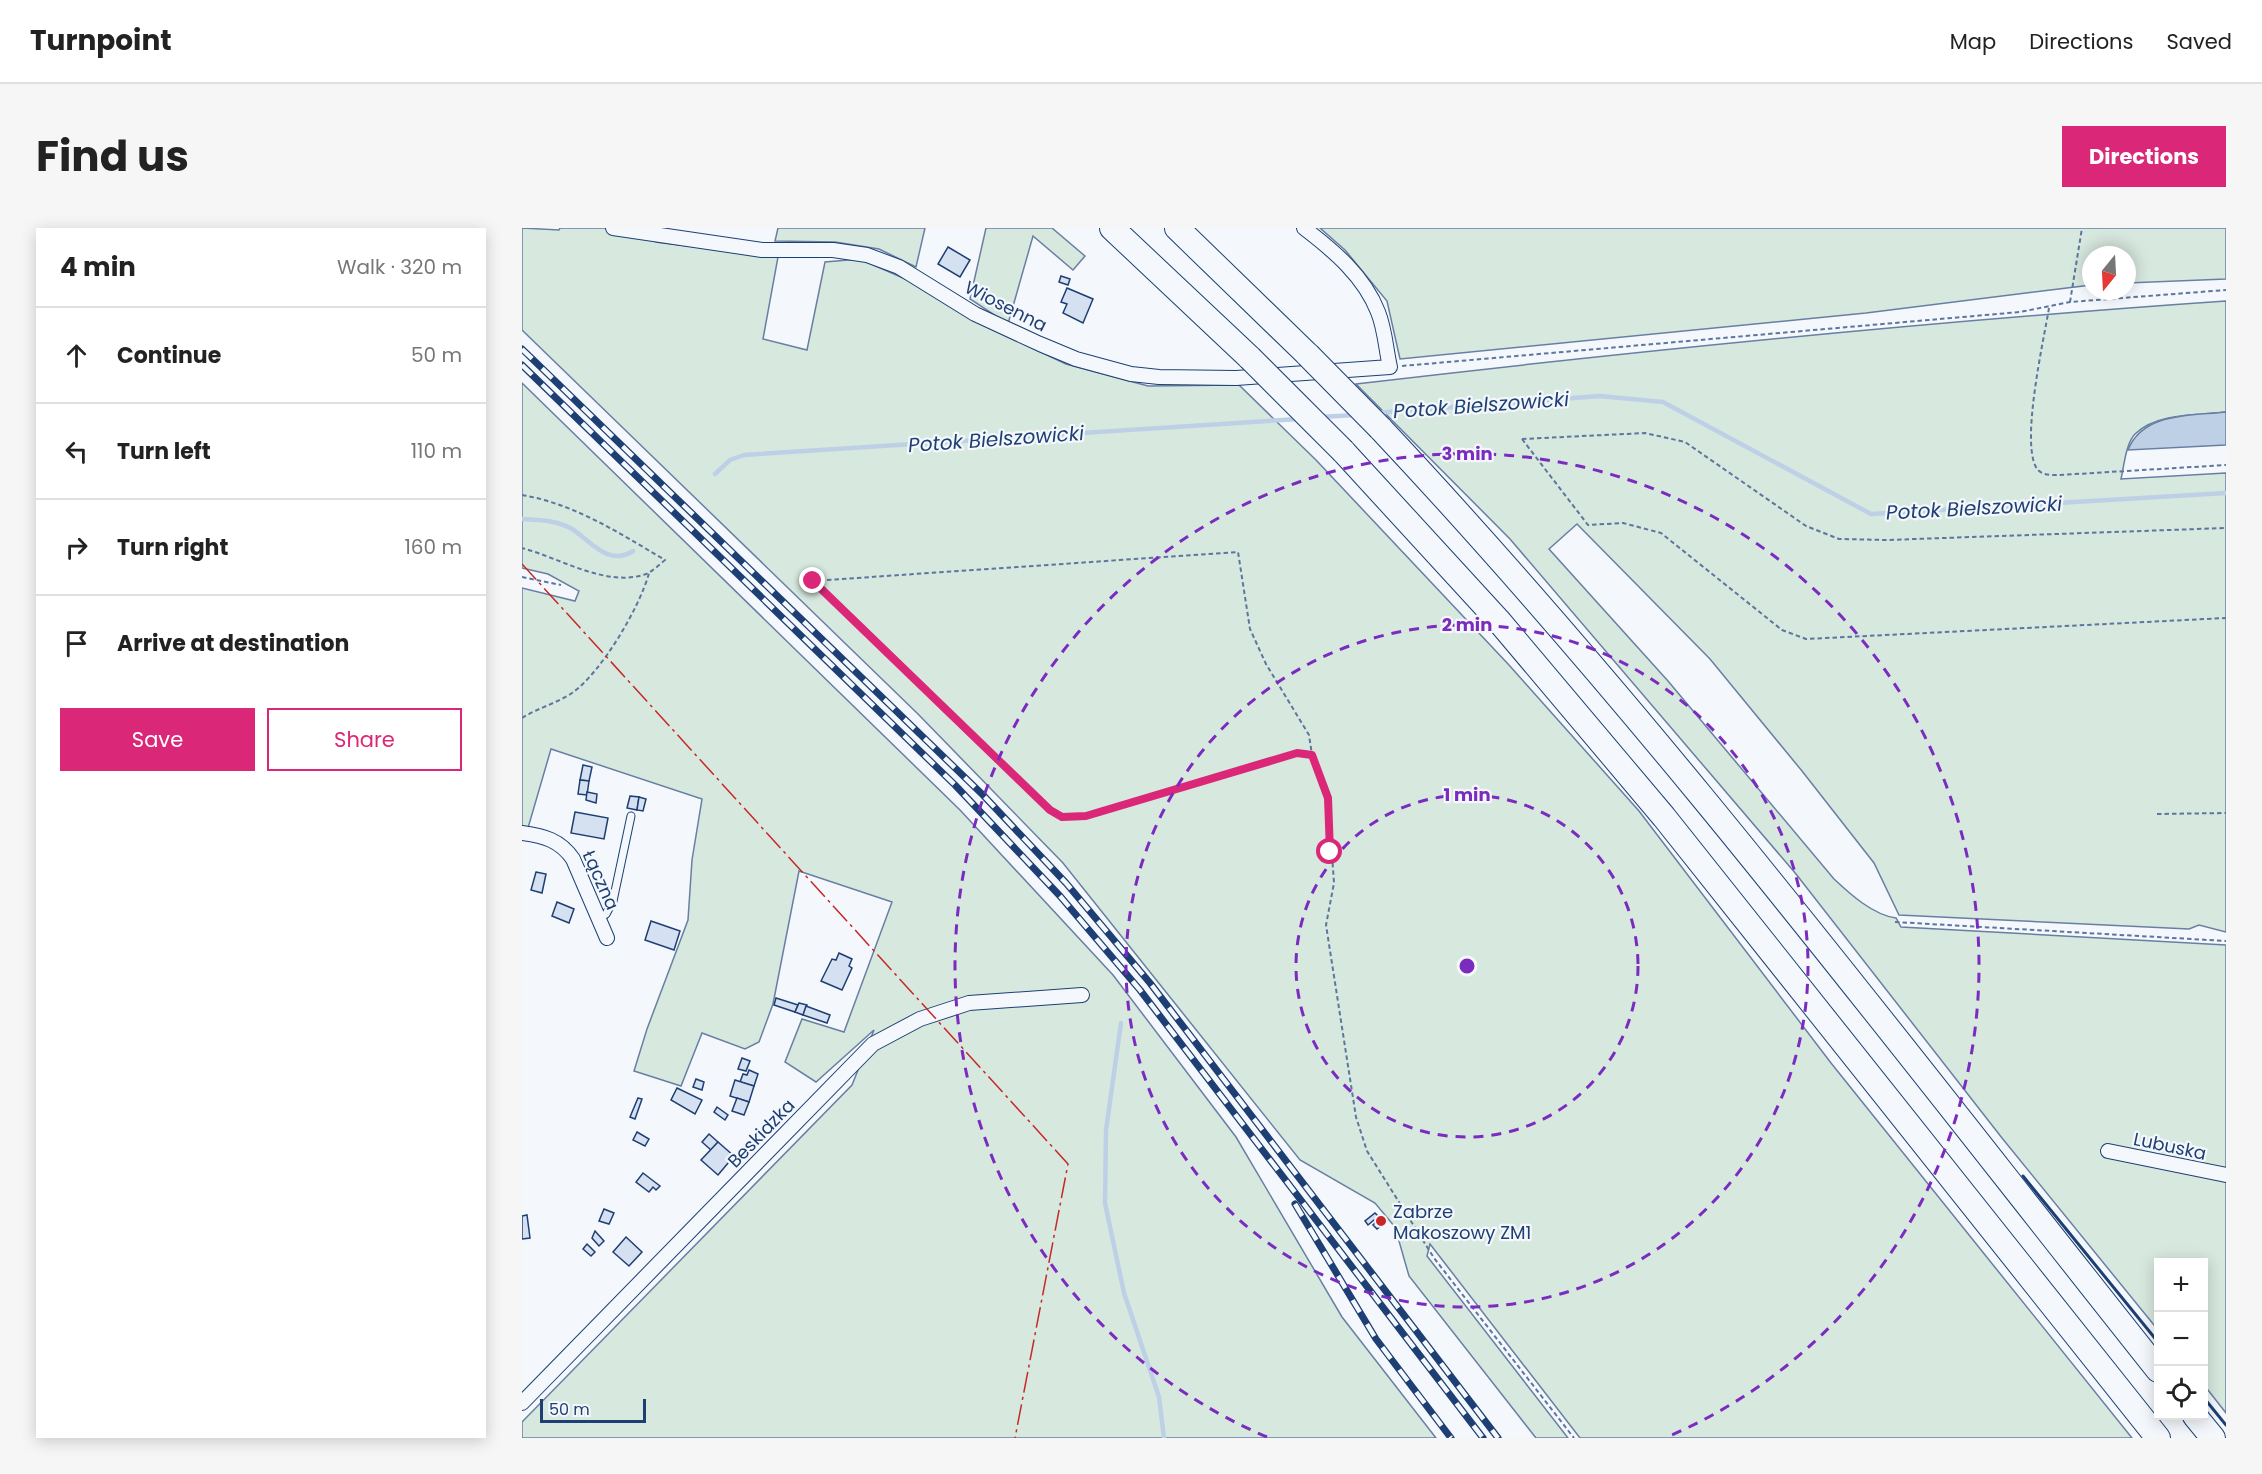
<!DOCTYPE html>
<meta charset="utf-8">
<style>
body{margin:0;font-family:Poppins,sans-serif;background:#f6f6f6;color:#222}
.controls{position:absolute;right:18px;bottom:18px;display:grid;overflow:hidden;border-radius:0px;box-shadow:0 3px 15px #0003}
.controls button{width:54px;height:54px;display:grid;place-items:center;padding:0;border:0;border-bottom:2px solid #e0e0e0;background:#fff;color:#222;font:30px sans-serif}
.compass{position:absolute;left:1560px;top:18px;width:54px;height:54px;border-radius:50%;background:#fff;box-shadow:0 3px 15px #0003;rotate:198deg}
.scale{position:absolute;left:18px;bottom:15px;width:106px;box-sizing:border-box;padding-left:6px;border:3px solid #1d3f73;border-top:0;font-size:16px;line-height:21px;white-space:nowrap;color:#1d3f73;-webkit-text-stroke:4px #f4f7fb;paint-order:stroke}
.stop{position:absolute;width:18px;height:18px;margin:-14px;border:4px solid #db2777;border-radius:50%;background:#fff}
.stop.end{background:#db2777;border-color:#fff;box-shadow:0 2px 6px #0008}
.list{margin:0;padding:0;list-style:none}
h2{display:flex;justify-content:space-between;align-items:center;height:78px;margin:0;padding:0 24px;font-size:26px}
h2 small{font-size:20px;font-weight:400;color:#767676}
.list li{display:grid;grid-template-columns:39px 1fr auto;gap:18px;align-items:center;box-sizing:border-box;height:96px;padding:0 24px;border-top:2px solid #e0e0e0}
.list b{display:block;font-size:22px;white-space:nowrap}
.list em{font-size:20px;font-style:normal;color:#767676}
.actions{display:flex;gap:12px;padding:18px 24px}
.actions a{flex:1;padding:14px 0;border:2px solid #db2777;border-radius:0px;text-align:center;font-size:21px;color:#db2777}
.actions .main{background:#db2777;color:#fff}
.icon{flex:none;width:33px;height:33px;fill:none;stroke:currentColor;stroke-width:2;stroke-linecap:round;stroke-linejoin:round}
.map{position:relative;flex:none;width:1704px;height:1210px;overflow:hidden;border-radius:0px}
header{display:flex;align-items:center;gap:36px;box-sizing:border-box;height:84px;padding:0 30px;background:#fff;border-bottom:2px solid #e0e0e0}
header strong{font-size:28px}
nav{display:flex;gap:33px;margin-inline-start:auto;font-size:21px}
.intro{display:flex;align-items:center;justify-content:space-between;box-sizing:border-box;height:144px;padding:0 36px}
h1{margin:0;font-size:42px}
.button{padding:15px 27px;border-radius:0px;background:#db2777;color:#fff;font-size:21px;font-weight:700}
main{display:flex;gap:36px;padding:0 36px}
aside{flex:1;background:#fff;border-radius:0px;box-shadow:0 3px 15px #0003}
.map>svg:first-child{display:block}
</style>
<header>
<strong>Turnpoint</strong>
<nav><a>Map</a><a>Directions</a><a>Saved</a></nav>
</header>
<div class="intro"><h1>Find us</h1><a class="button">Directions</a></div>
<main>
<aside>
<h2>4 min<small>Walk · 320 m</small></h2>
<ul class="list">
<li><svg class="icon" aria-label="ahead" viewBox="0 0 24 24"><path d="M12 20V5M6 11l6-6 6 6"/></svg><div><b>Continue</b></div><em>50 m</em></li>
<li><svg class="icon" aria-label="left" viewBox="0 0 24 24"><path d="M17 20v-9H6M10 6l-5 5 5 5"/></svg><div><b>Turn left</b></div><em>110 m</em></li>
<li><svg class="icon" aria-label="right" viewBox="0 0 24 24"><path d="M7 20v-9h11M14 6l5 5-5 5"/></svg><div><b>Turn right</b></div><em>160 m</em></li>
<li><svg class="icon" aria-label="arrive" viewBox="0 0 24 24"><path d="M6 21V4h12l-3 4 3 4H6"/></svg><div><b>Arrive at destination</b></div></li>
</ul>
<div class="actions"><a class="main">Save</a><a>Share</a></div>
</aside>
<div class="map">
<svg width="1704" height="1210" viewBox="0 0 1704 1210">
<rect width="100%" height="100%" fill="#f4f7fb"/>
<g fill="#d7e8df" stroke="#687fa3" stroke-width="1.5">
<polygon points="0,0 37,2 38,0 138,0 134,14 256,29 241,111 285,122 303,34 338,31 390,54 455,94 544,136 626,158 717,157 794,232 987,437 1117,583 1309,835 1610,1210 1058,1210 908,1016 905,1028 1046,1210 1014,1210 887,1048 873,999 853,975 778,932 541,635 396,486 0,102"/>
<polygon points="256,0 403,0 394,39 357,21 313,14 253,13"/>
<polygon points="464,0 530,0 563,28 551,42 511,8 486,96 448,71"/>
<polygon points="798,0 1704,0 1704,51 1605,55 1605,27 1569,27 1569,57 1344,85 878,131 865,73 823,22"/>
<path d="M1704 73V184C1676 187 1634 185 1613 206 1604 215 1602 238 1599 251L1704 245V704L1677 697 1667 701 1377 687 1352 635 1280 543 1188 431 1055 296 1027 321 1146 453 1312 651C1328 666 1351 687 1374 690L1379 699 1704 717V1185L1682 1157V1034H1636V1102L1480 910 1274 646 988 311 834 156C1123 122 1413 93 1704 73Z"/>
<polygon points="0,155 438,582 591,747 714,909 820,1089 914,1210 0,1210 0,1194 330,857 352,802 294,854 263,834 280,791 322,804 370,674 277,643 251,776 237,814 223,821 180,805 159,858 112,843 125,801 166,692 170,632 180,571 29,521 6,600 0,599 0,360 53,373 57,363 26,346 0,340"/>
</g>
<path fill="#bed0e5" stroke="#687fa3" stroke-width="1.5" d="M1704 184V217L1606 222C1621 184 1669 188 1704 184Z"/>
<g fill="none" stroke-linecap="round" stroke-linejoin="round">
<g stroke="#bed0e5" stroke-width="4.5">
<polyline points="853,185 1078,168 1141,174 1349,286 1704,265"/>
<polyline points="799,189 833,187"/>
<polyline points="193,246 208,232 222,227 776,191"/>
<path d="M0 291C17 292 35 292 50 301 69 313 86 339 111 323"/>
<polyline points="599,795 584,902 583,975 602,1065 637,1169 642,1210"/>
</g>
</g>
<g fill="#d5e0f0" stroke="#1d3f73" stroke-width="1.5">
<polygon points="426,19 448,32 438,49 416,36"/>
<polygon points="539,48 548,51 546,57 537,54"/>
<polygon points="545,60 571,71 561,95 541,85 545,76 539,74"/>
<polygon points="61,537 70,539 67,553 58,552"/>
<polygon points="58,552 67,553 65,567 56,566"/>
<polygon points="65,564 75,566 74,575 64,572"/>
<polygon points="108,568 117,569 115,582 105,580"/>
<polygon points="117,569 124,571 121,583 115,582"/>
<polygon points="53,584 86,590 82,611 49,605"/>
<polygon points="14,644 24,646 20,665 9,662"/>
<polygon points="35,674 52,681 47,695 30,688"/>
<polygon points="129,693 158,703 152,722 123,712"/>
<polygon points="317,725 330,731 327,738 330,740 320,762 299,753 310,731 314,732"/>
<polygon points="254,770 276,777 273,784 252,777"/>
<polygon points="277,775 285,777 281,787 273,784"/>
<polygon points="284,778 308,787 305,795 281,787"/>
<polygon points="220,830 228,833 224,843 216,841"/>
<polygon points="227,842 236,846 232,858 218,854 221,846 225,847"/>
<polygon points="174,851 182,854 180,862 171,859"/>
<polygon points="213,852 232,858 227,874 208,868"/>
<polygon points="155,860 180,872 173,886 149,872"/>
<polygon points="116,870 120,871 113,891 108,889"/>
<polygon points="215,870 227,874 222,887 210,883"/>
<polygon points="195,879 206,887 203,892 192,884"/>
<polygon points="115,904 127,911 123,918 111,912"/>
<polygon points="187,906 196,914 189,922 180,914"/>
<polygon points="196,914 212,928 196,947 179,932"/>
<polygon points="121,945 138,958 134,962 131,959 127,964 114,954"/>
<polygon points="82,981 92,985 87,996 77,993"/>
<polygon points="853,985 859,991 862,989 865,993 855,1001 851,997 854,994 852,992 846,997 843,993"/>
<polygon points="5,987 8,1010 0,1011 0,988"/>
<polygon points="73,1003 82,1013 77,1018 70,1010"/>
<polygon points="104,1009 120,1024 107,1038 91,1024"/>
<polygon points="65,1016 73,1024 69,1028 61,1021"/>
</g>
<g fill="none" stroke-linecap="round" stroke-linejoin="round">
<g stroke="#1d3f73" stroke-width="9">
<polyline id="lane" points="77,691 84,686 91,673 109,588"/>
</g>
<g stroke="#1d3f73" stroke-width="16">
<g id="street">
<path d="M91 0 240 22H311L345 27 377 39 453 86 518 116 554 131 609 146 637 149 714 150 868 139C864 122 863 101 856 84 842 48 812 23 782 0"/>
<path d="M0 605C22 608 38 612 51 631L85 710"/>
<polyline points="1586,923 1704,947"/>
<polyline points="0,1175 351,816 398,791 447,775 560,767"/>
</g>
</g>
<g stroke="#1d3f73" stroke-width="26">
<g id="highway">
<polyline points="590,0 728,130"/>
<polyline points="655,0 786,127"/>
<path d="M858 200C1137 497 1383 824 1636 1142"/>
<polyline points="821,223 976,392 1142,589 1636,1210"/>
<polyline points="1673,1188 1691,1210"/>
</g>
</g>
<g stroke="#5e769c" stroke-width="2" stroke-dasharray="4.5 3" stroke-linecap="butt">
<polyline points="1548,74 1560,0"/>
<path d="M1527 80C1522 111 1497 220 1516 242 1522 248 1531 247 1538 247L1704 237"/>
<polyline points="880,138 1498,84 1548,74 1704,62"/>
<polyline points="1000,211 1066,297 1101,295 1139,305 1260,402 1284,411 1704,390"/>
<polyline points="1000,211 1123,205 1163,214 1284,298 1317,311 1365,312 1704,300"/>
<path d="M0 267C53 276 97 305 143 332 137 337 131 343 124 346 85 360 38 330 0 320"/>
<polyline points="0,349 39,357"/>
<polyline points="290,353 716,324 728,401 744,436 787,507 790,527 806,570 812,655 804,697 834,889 845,923 912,1030 1052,1210"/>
<polyline points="291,353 528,582 540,589 564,588 775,525 790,527"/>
<path d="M0 490C16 480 35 475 50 465 79 445 118 379 127 345"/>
<polyline points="1635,586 1704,585"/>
<polyline points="1373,694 1704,713"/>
</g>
<use href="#lane" stroke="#f4f7fb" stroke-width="7"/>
<use href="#street" stroke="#f4f7fb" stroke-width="14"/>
<use href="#highway" stroke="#f4f7fb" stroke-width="24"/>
<g stroke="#1d3f73" stroke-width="7">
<g id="rail">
<polyline points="0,121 461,567 544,655 628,755 976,1210"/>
<polyline points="0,137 433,557 538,668 618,762 961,1210"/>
<polyline points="773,976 854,1111 929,1210"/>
</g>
</g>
<use href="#rail" stroke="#f4f7fb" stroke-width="4.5" stroke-dasharray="14" stroke-linecap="butt"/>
<g stroke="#1d3f73" stroke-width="26" stroke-linecap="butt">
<g id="highway-bridge">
<polyline points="786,127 858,200"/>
<polyline points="728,130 821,223"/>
</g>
</g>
<use href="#highway-bridge" stroke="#f4f7fb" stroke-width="24"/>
<g stroke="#1d3f73" stroke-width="3">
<polyline points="1501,948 1636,1114"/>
<polyline points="1682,1170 1704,1197"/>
</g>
<polyline stroke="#c62828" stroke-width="1.5" stroke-dasharray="21 4.5 3 4.5" stroke-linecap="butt" points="0,336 546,936 493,1210"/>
</g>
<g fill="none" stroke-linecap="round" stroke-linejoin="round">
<polyline stroke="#db2777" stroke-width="8" points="291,353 528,582 540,589 564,588 775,525 790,527 806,570 808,624"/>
</g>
<g fill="none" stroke="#7b2cbf" stroke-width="3" stroke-dasharray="10 8">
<circle cx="945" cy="738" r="171"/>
<circle cx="945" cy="738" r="341"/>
<path d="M745 1209A512 512 0 1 1 1145 1209"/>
</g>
<circle fill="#c62828" stroke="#f4f7fb" stroke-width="2" cx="859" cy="993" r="6"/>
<g text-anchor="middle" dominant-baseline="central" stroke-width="4.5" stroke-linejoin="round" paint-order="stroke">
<g font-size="18" fill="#1d3f73" stroke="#f4f7fb">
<text transform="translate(484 78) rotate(27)">Wiosenna</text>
<text transform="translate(79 652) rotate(66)">Łączna</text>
<text transform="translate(239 905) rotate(-46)">Beskidzka</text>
<text transform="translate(1648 918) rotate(12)">Lubuska</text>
</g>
<g font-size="18" fill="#1d3f73" stroke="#f4f7fb" text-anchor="start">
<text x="871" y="983">Zabrze<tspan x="871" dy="21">Makoszowy ZM1</tspan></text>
</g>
<g font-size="20" font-style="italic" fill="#1d3f73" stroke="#f4f7fb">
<text transform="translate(959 177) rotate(-4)">Potok Bielszowicki</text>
<text transform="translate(474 211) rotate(-4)">Potok Bielszowicki</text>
<text transform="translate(1452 280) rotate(-3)">Potok Bielszowicki</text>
</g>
</g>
<circle cx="945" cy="738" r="9" fill="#7b2cbf" stroke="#f4f7fb" stroke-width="3"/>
<g font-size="18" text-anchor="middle" font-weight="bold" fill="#7b2cbf" stroke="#f4f7fb" stroke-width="4.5" stroke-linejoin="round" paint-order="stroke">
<text x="945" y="232">3 min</text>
<text x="945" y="403">2 min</text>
<text x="945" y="573">1 min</text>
</g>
</svg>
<div class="controls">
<button>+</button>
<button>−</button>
<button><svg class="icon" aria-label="locate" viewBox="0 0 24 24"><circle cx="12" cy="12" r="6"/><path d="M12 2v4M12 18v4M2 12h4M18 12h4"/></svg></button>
</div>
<svg class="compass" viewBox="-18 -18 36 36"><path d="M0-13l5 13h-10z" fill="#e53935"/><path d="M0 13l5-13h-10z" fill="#767676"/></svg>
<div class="scale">50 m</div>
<div class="stop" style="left:808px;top:624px"></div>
<div class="stop end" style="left:291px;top:353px"></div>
</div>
</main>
